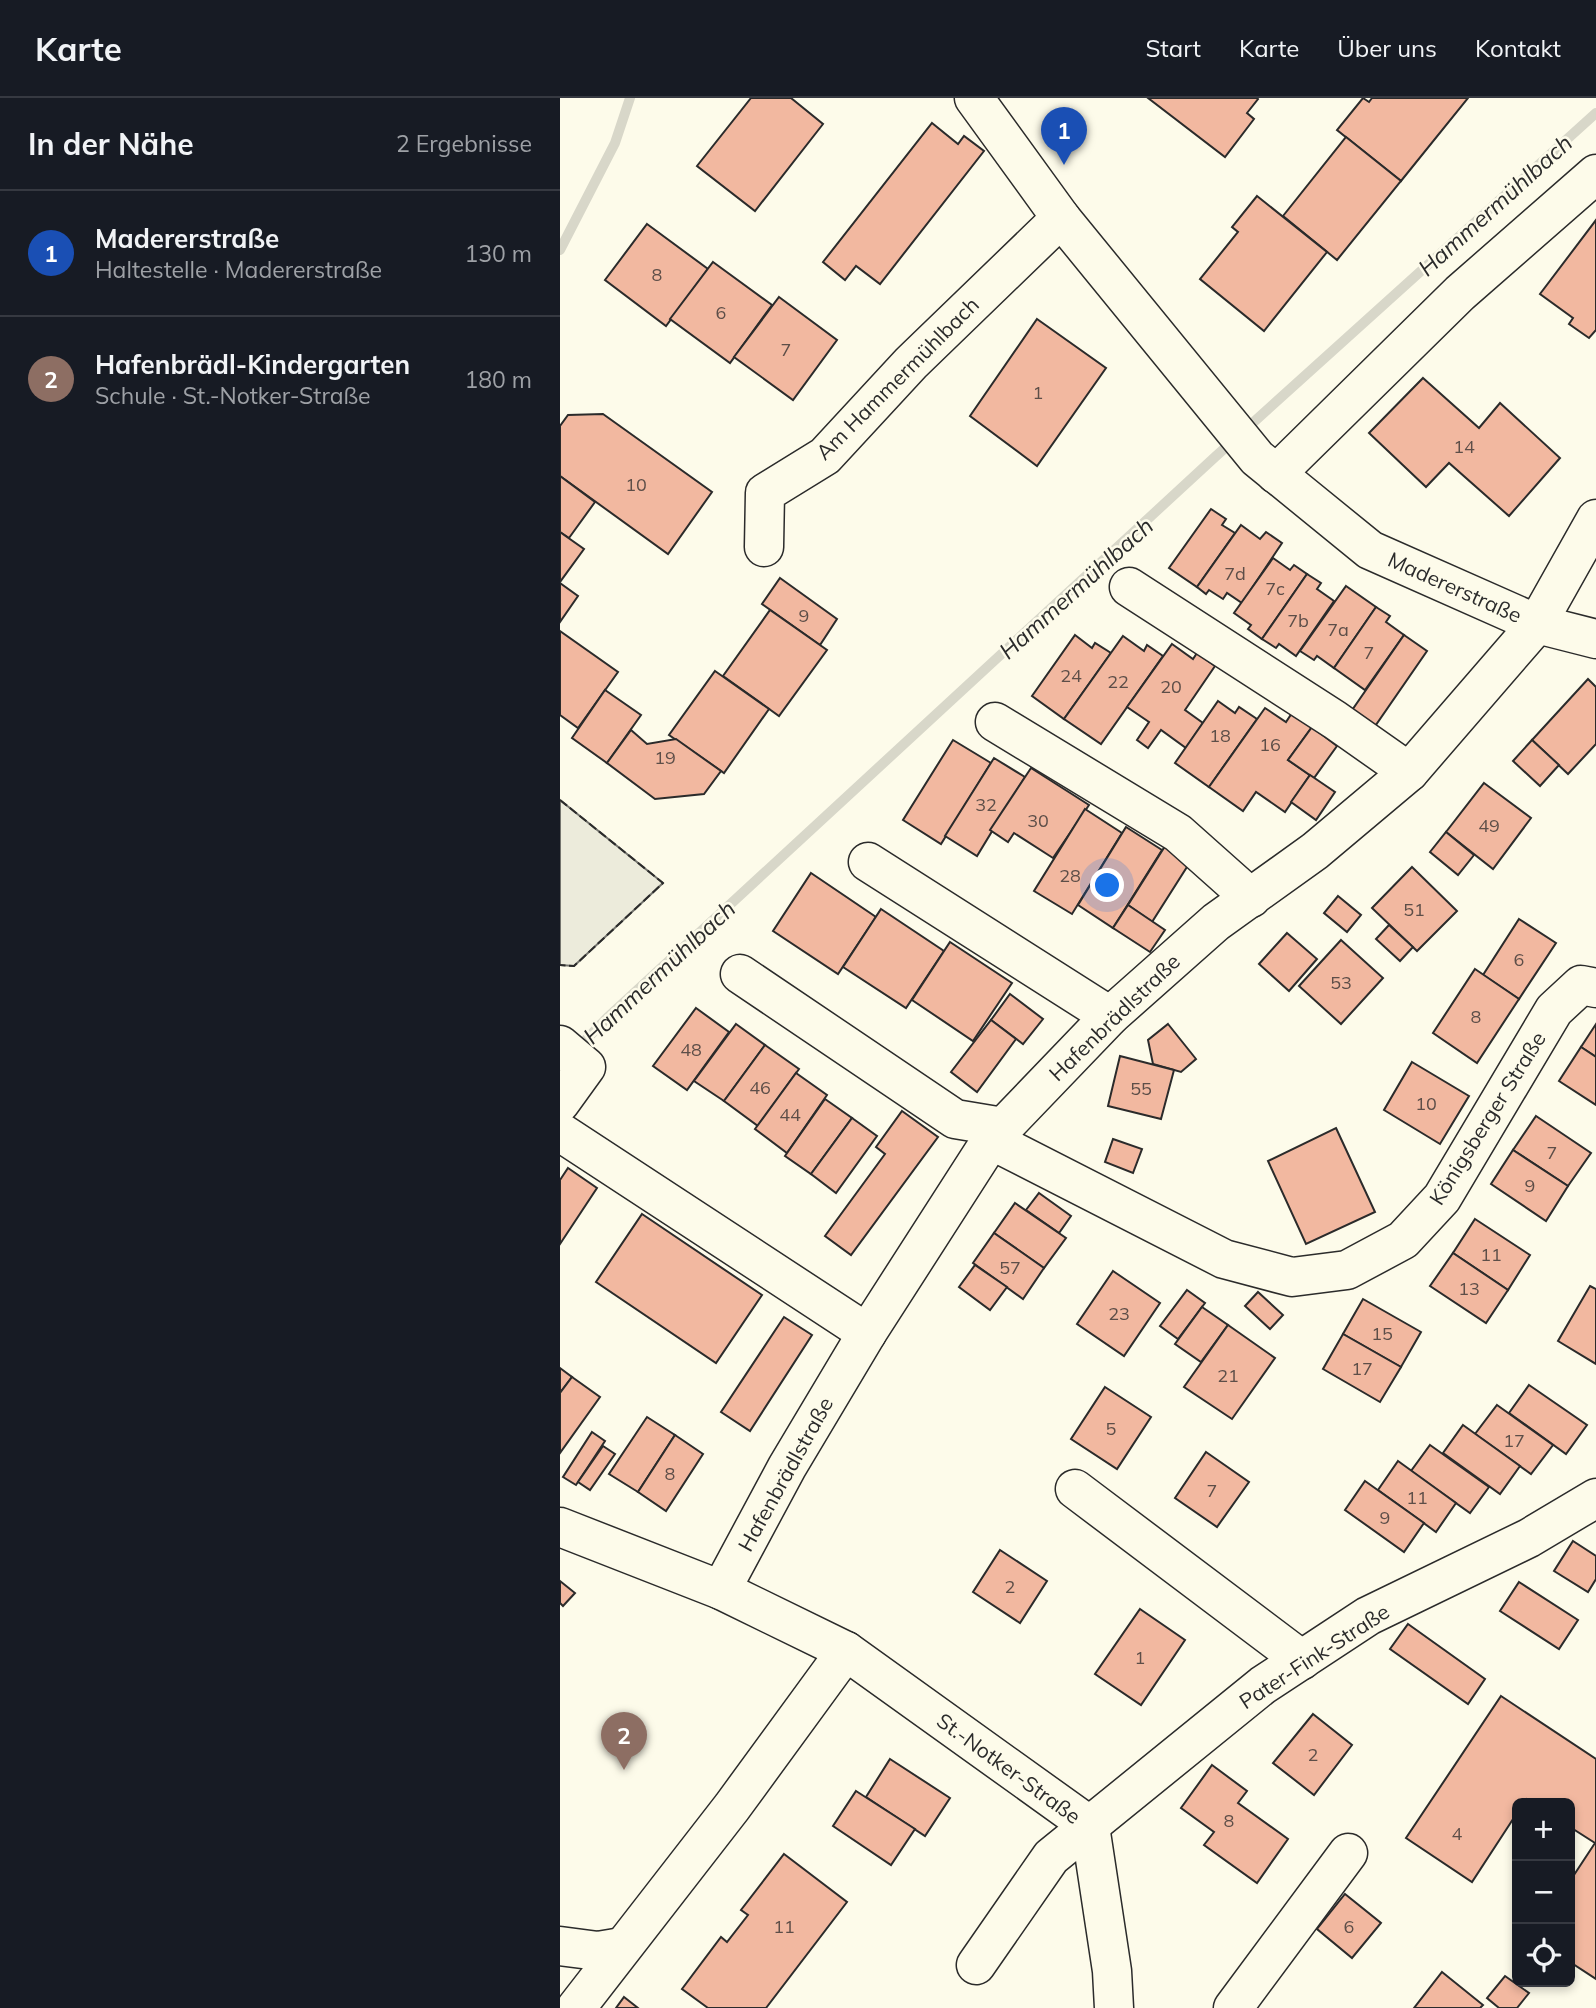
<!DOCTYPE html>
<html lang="de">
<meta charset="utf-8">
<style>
body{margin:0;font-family:Mulish,sans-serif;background:#20242c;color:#f1f3f6}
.controls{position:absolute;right:21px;bottom:21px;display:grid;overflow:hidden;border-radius:10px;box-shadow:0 4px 10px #0003}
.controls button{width:63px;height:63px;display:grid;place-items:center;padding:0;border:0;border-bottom:2px solid #363941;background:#171b24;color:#f1f3f6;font:35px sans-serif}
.you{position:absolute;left:548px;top:788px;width:24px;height:24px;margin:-18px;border:5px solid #fff;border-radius:50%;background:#1a73e8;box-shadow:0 0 0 10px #1a73e833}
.badge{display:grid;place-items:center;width:46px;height:46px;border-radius:50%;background:#c62828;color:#fff;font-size:23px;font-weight:700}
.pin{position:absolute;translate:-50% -58px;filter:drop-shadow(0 2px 4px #0008)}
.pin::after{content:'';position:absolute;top:37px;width:24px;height:21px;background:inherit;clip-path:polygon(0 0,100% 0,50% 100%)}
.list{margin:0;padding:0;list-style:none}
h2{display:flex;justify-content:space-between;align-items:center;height:91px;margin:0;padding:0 28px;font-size:30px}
h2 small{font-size:23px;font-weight:400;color:#9ea1a6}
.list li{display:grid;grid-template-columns:46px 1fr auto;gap:21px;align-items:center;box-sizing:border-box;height:126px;padding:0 28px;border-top:2px solid #363941}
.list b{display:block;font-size:26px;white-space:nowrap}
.list p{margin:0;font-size:23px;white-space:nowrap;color:#9ea1a6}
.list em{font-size:23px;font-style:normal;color:#9ea1a6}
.icon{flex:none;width:38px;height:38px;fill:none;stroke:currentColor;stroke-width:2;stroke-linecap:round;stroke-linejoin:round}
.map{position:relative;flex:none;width:1036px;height:1910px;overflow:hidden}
header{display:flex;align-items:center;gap:42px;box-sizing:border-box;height:98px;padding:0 35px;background:#171b24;border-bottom:2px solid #363941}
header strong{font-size:33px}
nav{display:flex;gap:38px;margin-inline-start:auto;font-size:24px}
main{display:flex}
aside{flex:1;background:#171b24}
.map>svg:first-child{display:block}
</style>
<header>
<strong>Karte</strong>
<nav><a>Start</a><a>Karte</a><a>Über uns</a><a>Kontakt</a></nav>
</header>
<main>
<aside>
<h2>In der Nähe<small>2 Ergebnisse</small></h2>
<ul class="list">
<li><span class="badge" style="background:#1a4fb4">1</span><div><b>Madererstraße</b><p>Haltestelle · Madererstraße</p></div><em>130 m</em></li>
<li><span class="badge" style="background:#8d6e63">2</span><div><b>Hafenbrädl-Kindergarten</b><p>Schule · St.-Notker-Straße</p></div><em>180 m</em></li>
</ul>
</aside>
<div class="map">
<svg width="1036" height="1910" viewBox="0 0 1036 1910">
<rect width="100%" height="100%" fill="#fdfbea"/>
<polygon fill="#ecebdb" stroke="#74746e" stroke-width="2" points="0,702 103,785 14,868 0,867"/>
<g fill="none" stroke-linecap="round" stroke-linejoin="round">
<g stroke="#d8d7c9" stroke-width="10">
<polyline points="0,152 55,45 70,0"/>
<polyline points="15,953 47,920 655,359 1036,15"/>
</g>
</g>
<g fill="#f2b8a0" stroke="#2b2b2b" stroke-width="2">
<polygon points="191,0 231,0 263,26 195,113 137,68"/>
<polygon points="588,0 697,0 698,1 687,15 694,21 665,59"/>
<polygon points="803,0 809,4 812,0 908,0 841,83 777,32"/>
<polygon points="372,25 398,46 404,38 424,53 320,186 296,168 285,182 263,164"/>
<polygon points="786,39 841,83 777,162 723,118"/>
<polygon points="697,98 767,154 704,233 640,181 678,134 672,129"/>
<polygon points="1036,122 1036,232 1029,240 1009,226 1013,220 980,196"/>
<polygon points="87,126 148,171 106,228 45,182"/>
<polygon points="153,164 212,207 170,265 110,221"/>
<polygon points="219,199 277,242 233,302 174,259"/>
<polygon points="477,221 546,270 477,368 410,318"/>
<polygon points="863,280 919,330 940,305 1000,360 949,418 889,365 866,389 809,335"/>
<polygon points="43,316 152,394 108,456 0,378 0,328 8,317"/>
<polygon points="0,378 35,404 9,440 0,434"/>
<polygon points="651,411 666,421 662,427 675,435 637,489 609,470"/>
<polygon points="681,427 700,441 706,434 722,445 682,505 667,495 663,501 649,492 646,496 637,489"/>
<polygon points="0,434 24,451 0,484"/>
<polygon points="713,460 730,472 734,467 747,476 702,541 688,531 691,527 674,515"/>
<polygon points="747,476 761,485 757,491 774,503 736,558 719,546 716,550 702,541"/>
<polygon points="220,480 277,521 260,547 202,506"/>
<polygon points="0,485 18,498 0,524"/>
<polygon points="786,488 816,509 774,570 757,558 754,562 740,553"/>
<polygon points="816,509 830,518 826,524 844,537 805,592 774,570"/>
<polygon points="210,512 267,552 219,618 163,578"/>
<polygon points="0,533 58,574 18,630 0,617"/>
<polygon points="515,537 532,550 535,545 551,555 504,621 472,598"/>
<polygon points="844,537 867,553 811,634 788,618"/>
<polygon points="563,538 584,553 587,547 603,558 541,646 504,621"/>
<polygon points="612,546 633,561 637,555 655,568 625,612 643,625 626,650 601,632 588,650 577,642 589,624 567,609"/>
<polygon points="155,573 209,611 164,675 109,637"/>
<polygon points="1028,581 1036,589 1036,646 1008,676 972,642"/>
<polygon points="45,592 81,617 47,665 12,640"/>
<polygon points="658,603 675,615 679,609 697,621 649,689 615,665"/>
<polygon points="705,610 726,624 732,615 752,629 728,662 750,677 725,714 696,694 683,713 649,689"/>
<polygon points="752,629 777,648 754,680 728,662"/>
<polygon points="71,632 87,646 116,641 161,673 144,696 95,701 47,665"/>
<polygon points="393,642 431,665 381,746 343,722"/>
<polygon points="972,642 999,667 980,688 953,663"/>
<polygon points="434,660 465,679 417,758 385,738"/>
<polygon points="471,670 529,707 493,760 454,735 448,744 430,732"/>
<polygon points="750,677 775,694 756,722 731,704"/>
<polygon points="924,685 971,720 933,771 886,734"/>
<polygon points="525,711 562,735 512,816 474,793"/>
<polygon points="566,729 602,752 553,830 518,807"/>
<polygon points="886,734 914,757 898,777 870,754"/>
<polygon points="607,745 632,761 592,824 568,807"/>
<polygon points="852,769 897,813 857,853 812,810"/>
<polygon points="251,775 316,819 278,876 213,833"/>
<polygon points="778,798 801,817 787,834 764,815"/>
<polygon points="568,807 605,832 590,854 553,830"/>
<polygon points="321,811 384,853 346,910 283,869"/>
<polygon points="959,821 996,845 959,901 923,877"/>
<polygon points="829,827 853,849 840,863 816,841"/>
<polygon points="727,835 757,861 729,893 699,866"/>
<polygon points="781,842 823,880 781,926 739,888"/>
<polygon points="390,844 452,885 413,943 352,902"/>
<polygon points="915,871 959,901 917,965 873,935"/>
<polygon points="450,896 483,921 463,946 431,922"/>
<polygon points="136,910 169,934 127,992 93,968"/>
<polygon points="431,922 456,941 417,994 391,974"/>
<polygon points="176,926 205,947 164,1003 134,983"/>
<polygon points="608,926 636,961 621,974 593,966 588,942"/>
<polygon points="1036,926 1036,959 1021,949"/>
<polygon points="205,947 239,971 198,1028 164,1003"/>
<polygon points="1021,949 1036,959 1036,1007 999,983"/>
<polygon points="560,958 614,972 601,1021 548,1008"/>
<polygon points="852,964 909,998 880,1046 824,1012"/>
<polygon points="236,975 267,997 227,1055 195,1031"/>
<polygon points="265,1001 292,1020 251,1076 225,1058"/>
<polygon points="342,1013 378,1039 291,1157 265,1138 325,1056 316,1049"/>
<polygon points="976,1018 1031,1055 1008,1088 953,1052"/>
<polygon points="292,1020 317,1038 276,1095 251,1076"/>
<polygon points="776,1030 815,1114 746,1146 708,1063"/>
<polygon points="553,1041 582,1051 573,1075 545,1064"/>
<polygon points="953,1052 1008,1088 986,1123 931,1086"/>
<polygon points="8,1070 37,1090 0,1146 0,1082"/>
<polygon points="479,1095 511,1118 499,1135 466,1112"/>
<polygon points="455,1105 506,1140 484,1170 434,1135"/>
<polygon points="82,1116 202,1197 156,1265 36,1184"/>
<polygon points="915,1121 970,1157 948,1192 893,1155"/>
<polygon points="434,1135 484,1170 463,1201 413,1165"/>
<polygon points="893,1155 948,1192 926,1225 870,1188"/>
<polygon points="415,1167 447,1189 430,1212 399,1189"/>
<polygon points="553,1173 600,1205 564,1258 517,1226"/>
<polygon points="1030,1188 1036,1191 1036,1266 998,1243"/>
<polygon points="627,1192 645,1205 618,1241 600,1228"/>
<polygon points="698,1194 723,1217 710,1231 685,1208"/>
<polygon points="803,1201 861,1234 841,1269 783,1236"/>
<polygon points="642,1209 668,1227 641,1264 615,1246"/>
<polygon points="224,1219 252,1237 190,1333 161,1314"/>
<polygon points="668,1227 715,1260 672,1321 624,1289"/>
<polygon points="783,1236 841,1269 820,1304 763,1271"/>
<polygon points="0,1270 12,1279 0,1295"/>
<polygon points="12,1279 40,1299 0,1355 0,1295"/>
<polygon points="969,1287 1027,1327 1006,1356 949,1315"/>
<polygon points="545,1289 591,1319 557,1371 511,1341"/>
<polygon points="937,1307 993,1347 971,1376 915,1336"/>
<polygon points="87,1319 115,1337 78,1394 49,1376"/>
<polygon points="903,1327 960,1368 940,1396 883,1355"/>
<polygon points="32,1334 45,1343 16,1387 3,1379"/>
<polygon points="115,1337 143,1356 106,1413 78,1394"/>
<polygon points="870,1347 929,1389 910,1415 851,1373"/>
<polygon points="43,1348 55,1356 30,1392 18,1384"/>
<polygon points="646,1354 689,1384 657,1429 615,1400"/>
<polygon points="838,1363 896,1405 876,1434 818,1392"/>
<polygon points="805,1383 864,1425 844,1454 785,1412"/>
<polygon points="1013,1443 1036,1458 1036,1481 1028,1494 994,1473"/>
<polygon points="440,1452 487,1483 460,1525 413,1494"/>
<polygon points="0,1483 15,1495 3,1508 0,1505"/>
<polygon points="959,1484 1018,1522 999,1551 940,1513"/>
<polygon points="580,1511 625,1542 581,1607 535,1576"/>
<polygon points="848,1526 925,1581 908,1606 830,1551"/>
<polygon points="941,1598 1036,1661 1036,1881 1010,1864 1010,1783 1035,1745 1010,1729 1010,1705 974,1705 967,1701 964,1705 957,1705 957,1715 912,1784 846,1740"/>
<polygon points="753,1616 792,1647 754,1697 713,1665"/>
<polygon points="330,1661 390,1700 365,1738 306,1699"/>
<polygon points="652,1667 687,1693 678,1705 728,1741 697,1785 644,1747 654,1734 621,1710"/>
<polygon points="296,1693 355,1731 331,1767 273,1728"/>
<polygon points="224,1756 287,1804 206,1910 148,1910 122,1891 161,1839 167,1844 188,1817 181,1812"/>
<polygon points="785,1796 821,1825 792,1860 757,1831"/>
<polygon points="882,1874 923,1907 920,1910 854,1910"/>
<polygon points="945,1878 969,1895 957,1910 939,1910 927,1900"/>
<polygon points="64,1899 78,1910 56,1910"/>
</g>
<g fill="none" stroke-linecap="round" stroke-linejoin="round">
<g stroke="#2b2b2b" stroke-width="41">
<g id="minor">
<polyline points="414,0 501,120 697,360 810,452 977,526 1036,541"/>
<polyline points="716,376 900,195 1036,76"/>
<polyline points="204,449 205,395 265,358 351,265 501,120"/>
<polyline points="569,489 775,622 849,674"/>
<polyline points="435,624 618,735 691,800"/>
<polyline points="308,764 550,918"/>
<polyline points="180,876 395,1021 443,1029"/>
<polyline points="0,947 26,969 0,1005"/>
<polyline points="0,1034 307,1235"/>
<polyline points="431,1042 664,1161 732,1179 787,1172 843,1142 882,1100 994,912 1021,887 1036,890"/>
<polyline points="515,1391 742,1562"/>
<polyline points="0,1429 161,1492 286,1553 530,1728 552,1873 554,1910"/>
<polyline points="161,1492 227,1369 307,1235 431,1042 550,918 656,824 755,753 849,674 977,526 1036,421"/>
<polyline points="0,1848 38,1853 62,1849"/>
<polyline points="416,1867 491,1759 703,1587 808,1518 969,1440 1036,1400"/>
<polyline points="16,1910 172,1709 286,1553"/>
<polyline points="673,1910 788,1755"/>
</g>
</g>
<use href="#minor" stroke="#fdfbea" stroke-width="38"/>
<polyline stroke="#2b2b2b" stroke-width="2" stroke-dasharray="9 3.5" stroke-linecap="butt" points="0,702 103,785 14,868 0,867"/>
</g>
<g text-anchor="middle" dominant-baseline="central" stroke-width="5" stroke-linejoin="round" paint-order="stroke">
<g font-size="18" fill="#5d4e48">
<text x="97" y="176">8</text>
<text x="161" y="214">6</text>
<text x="226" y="251">7</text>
<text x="478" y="294">1</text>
<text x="904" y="348">14</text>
<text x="76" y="386">10</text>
<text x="675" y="475">7d</text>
<text x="715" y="490">7c</text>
<text x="244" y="517">9</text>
<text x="738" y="522">7b</text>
<text x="778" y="531">7a</text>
<text x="809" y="554">7</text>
<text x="511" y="577">24</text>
<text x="558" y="583">22</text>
<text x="611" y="588">20</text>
<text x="660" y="637">18</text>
<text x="710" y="646">16</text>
<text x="105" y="659">19</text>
<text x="426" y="706">32</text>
<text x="478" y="722">30</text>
<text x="929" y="727">49</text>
<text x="510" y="777">28</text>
<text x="854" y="811">51</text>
<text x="959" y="861">6</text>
<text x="781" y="884">53</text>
<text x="916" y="918">8</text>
<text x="131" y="951">48</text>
<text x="200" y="989">46</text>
<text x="581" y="990">55</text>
<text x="866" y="1005">10</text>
<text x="230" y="1016">44</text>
<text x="992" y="1054">7</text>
<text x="970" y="1087">9</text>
<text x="931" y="1156">11</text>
<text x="450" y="1169">57</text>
<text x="909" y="1190">13</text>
<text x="559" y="1215">23</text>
<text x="822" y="1235">15</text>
<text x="802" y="1270">17</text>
<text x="668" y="1277">21</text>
<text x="551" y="1330">5</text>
<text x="954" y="1342">17</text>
<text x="110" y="1375">8</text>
<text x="652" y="1392">7</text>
<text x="857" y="1399">11</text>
<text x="825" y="1419">9</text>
<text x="450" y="1488">2</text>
<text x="580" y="1559">1</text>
<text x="753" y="1656">2</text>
<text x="669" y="1722">8</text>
<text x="897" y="1735">4</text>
<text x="224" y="1828">11</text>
<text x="789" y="1828">6</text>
</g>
<g font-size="21" fill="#2b2b2b" stroke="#fdfbea">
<text transform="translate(337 280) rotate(-45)">Am Hammermühlbach</text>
<text transform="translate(895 489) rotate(24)">Madererstraße</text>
<text transform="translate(554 919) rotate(-44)">Hafenbrädlstraße</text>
<text transform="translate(927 1020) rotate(-58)">Königsberger Straße</text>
<text transform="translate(225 1376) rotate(-61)">Hafenbrädlstraße</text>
<text transform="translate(754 1558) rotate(-33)">Pater-Fink-Straße</text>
<text transform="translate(449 1670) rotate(36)">St.-Notker-Straße</text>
</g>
<g font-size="23" font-style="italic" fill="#2b2b2b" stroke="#fdfbea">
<text transform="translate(935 107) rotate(-42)">Hammermühlbach</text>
<text transform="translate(516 490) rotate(-42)">Hammermühlbach</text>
<text transform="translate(99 874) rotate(-43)">Hammermühlbach</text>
</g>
</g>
</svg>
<div class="controls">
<button>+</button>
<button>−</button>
<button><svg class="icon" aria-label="locate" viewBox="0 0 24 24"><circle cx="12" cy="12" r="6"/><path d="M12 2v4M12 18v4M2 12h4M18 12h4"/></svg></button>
</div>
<div class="you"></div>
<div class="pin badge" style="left:504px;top:67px;background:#1a4fb4">1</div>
<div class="pin badge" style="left:64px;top:1672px;background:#8d6e63">2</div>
</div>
</main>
